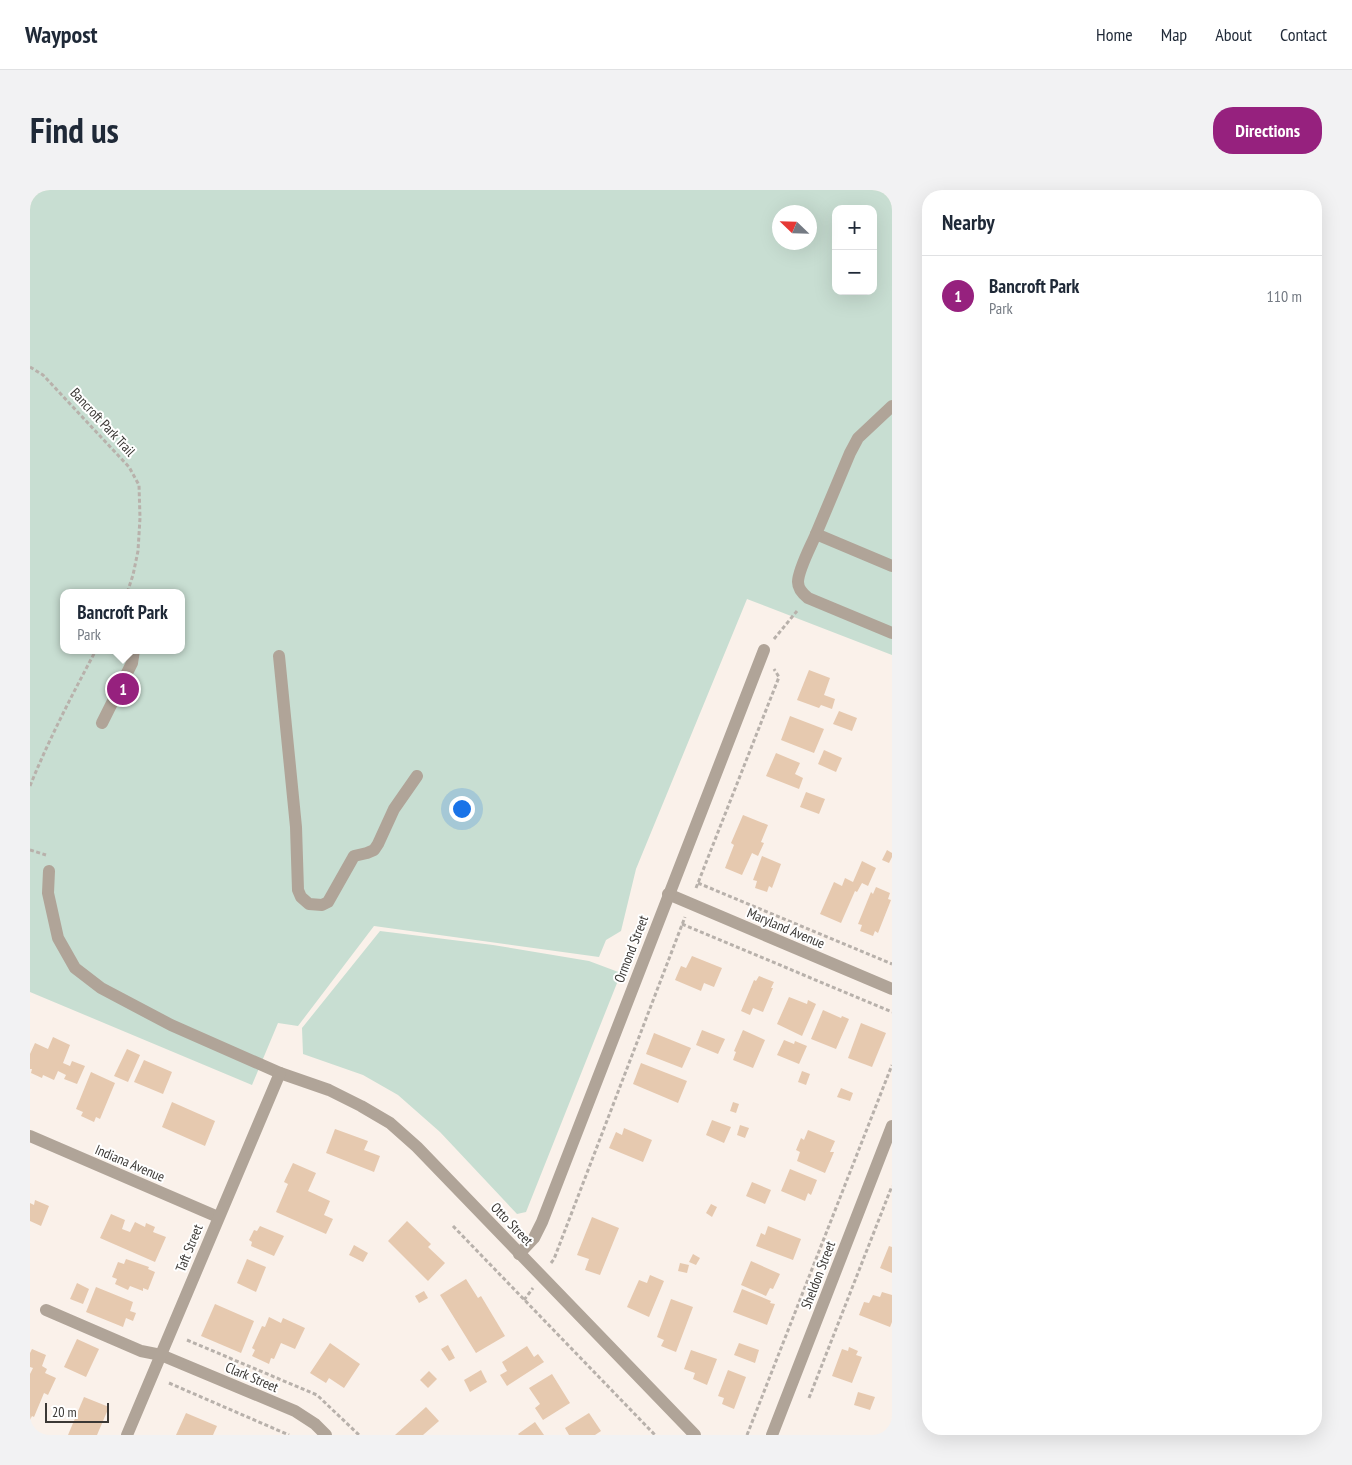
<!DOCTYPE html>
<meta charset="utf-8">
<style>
body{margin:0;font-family:"PT Sans Narrow",sans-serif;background:#f2f2f3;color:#1f2937}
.controls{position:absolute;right:15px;top:15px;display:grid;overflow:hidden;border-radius:10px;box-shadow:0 5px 20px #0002}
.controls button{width:45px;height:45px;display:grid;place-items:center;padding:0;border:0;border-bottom:1px solid #e0e1e3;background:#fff;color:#1f2937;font:25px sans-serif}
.compass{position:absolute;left:742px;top:15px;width:45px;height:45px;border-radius:50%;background:#fff;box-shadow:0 5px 20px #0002;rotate:293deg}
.scale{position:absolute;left:15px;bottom:12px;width:64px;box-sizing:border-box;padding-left:5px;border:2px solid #3b3835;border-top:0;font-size:14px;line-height:18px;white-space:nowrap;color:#3b3835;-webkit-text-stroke:4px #fff;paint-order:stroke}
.you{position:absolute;left:431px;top:618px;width:18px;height:18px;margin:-12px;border:4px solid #fff;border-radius:50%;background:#1a73e8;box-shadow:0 0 0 8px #1a73e833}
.badge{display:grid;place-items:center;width:32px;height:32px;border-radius:50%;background:#96217e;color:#fff;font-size:16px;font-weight:700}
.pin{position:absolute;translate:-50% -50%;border:2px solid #fff;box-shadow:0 1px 5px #0006}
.popup{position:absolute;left:30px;top:399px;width:125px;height:65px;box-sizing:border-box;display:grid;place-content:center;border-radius:10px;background:#fff;filter:drop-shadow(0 1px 4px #0005);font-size:16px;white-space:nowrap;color:#747a83}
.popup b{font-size:19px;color:#1f2937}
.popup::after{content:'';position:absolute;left:50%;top:100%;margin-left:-10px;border:10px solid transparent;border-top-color:#fff}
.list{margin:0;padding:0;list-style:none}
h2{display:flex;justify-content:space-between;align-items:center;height:65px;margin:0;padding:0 20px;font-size:21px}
h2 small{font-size:16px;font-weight:400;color:#747a83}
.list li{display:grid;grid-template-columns:32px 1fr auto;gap:15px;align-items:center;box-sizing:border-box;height:80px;padding:0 20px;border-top:1px solid #e0e1e3}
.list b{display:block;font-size:19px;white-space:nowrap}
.list p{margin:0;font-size:16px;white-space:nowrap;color:#747a83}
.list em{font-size:16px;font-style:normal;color:#747a83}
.map{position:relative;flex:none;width:862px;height:1245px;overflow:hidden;border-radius:20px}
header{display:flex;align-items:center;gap:30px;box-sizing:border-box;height:70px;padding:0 25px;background:#fff;border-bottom:1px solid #e0e1e3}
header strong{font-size:24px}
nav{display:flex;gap:28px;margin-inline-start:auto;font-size:18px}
.intro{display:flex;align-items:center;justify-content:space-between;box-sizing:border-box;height:120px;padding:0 30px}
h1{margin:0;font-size:35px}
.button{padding:12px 22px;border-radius:20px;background:#96217e;color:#fff;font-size:18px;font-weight:700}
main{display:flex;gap:30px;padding:0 30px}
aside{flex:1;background:#fff;border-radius:20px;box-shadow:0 5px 20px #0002}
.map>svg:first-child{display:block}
</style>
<header>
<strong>Waypost</strong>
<nav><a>Home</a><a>Map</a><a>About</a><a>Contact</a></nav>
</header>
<div class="intro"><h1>Find us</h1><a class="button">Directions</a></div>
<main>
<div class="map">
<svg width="862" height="1245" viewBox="0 0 862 1245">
<rect width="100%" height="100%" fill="#faf1ea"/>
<g fill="#c8ded2" fill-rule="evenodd">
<path d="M0 0H862V465L717 409 606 679 591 741 576 750 569 767 344 736 268 836 248 833 222 895 0 802ZM806 19H843V101H806ZM749 22H779V52H749ZM34 403H152V460H34Z"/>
<polygon points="350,741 463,755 559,771 591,783 496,1022 487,1024 410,942 368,905 333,885 273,864 272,838"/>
</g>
<g fill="#e6c9af">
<polygon points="779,480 800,488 794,505 805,509 802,519 791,515 789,518 767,510"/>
<polygon points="809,521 827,528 822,541 803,534"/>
<polygon points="760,526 794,539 784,563 751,550"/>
<polygon points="794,560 812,568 806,582 788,574"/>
<polygon points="746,563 770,573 765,584 773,588 769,599 736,586"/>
<polygon points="776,602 795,609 789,624 770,617"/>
<polygon points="713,625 738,635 731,652 734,653 728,666 722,663 712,685 695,678 704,655 701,653"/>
<polygon points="857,660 862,663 862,667 859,673 852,670"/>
<polygon points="732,666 751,674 742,698 739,696 737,702 725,698 727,691 723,690"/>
<polygon points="832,671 846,678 838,696 832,693 827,702 825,701 811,733 790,724 804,692 812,696 815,688 823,692"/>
<polygon points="846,697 860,703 858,709 861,710 848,743 845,741 843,746 830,741 832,735 828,734 841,702 843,704"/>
<polygon points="662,766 692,778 684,797 674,793 671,801 645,790 651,776 656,778"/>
<polygon points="729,786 744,792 741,798 743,798 733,822 723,818 720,825 711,821 724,790 726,791"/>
<polygon points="759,807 777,814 778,810 786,814 772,846 747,834"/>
<polygon points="793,820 811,828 812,826 819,829 806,859 781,849"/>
<polygon points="831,833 856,843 842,877 818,868"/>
<polygon points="672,840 695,849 688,864 666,855"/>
<polygon points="713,840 735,850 723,878 703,870 706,862 704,861"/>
<polygon points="624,843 661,858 652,878 616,864"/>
<polygon points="23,847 40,855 33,873 40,876 42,871 55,876 47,894 34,889 36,885 28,881 24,890 13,885 12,888 1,883 2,879 0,879 0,864 5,853 18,859"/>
<polygon points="754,850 764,854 765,851 777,856 769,874 747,865"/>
<polygon points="97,859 110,865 98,892 84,886"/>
<polygon points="114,870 142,882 133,904 104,892"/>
<polygon points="611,873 657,891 648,913 603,894"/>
<polygon points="772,881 780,884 776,895 768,892"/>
<polygon points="61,882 85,893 70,929 66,927 64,932 51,926 53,922 46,919"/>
<polygon points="811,898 823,903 820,911 807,907"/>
<polygon points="142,912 185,931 175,956 132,937"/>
<polygon points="703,912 709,914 706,923 700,921"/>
<polygon points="682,930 701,937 694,953 676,945"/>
<polygon points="710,935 719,938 715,948 707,945"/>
<polygon points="594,938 622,950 613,972 579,958 586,942 592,945"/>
<polygon points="305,939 338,951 334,960 350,966 344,982 296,963"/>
<polygon points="778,940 805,951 800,962 804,962 795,983 767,971 770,962 766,960 771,948 774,950"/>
<polygon points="263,973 286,983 278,1001 300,1011 294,1025 303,1029 296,1044 246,1022 258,994 254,992"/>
<polygon points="760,979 787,990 781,1005 778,1003 775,1011 751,1001"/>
<polygon points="722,992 741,1000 735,1014 716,1006"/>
<polygon points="5,1010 19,1016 11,1036 0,1031 0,1013 4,1015"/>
<polygon points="681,1014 687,1017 682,1027 676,1023"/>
<polygon points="81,1024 95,1030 92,1039 100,1042 105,1032 115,1037 116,1033 125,1037 123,1042 136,1047 125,1072 70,1048"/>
<polygon points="562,1027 589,1038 570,1085 555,1080 559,1069 547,1065"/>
<polygon points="377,1031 401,1054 398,1057 415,1073 398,1091 358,1051"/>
<polygon points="230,1036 254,1046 244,1066 221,1056 222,1052 219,1050 224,1040 227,1041"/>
<polygon points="738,1036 771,1049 763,1070 726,1056 731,1043 735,1045"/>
<polygon points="324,1055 338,1063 333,1072 319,1065"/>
<polygon points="859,1056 862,1057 862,1083 850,1078"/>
<polygon points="663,1064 670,1068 666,1075 659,1072"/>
<polygon points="96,1069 119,1077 118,1079 125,1082 118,1100 113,1098 113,1101 100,1096 98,1100 85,1094 87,1089 82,1087 88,1072 94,1074"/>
<polygon points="217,1069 236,1077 226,1102 207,1093"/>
<polygon points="721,1071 750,1084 743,1099 740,1098 736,1106 711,1095"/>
<polygon points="650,1073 659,1075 657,1083 648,1081"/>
<polygon points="620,1085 634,1091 619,1127 597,1117 609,1090 617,1093"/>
<polygon points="436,1089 448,1108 451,1106 475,1146 446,1163 410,1105"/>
<polygon points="47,1093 59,1099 53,1114 40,1109"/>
<polygon points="66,1097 103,1112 100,1121 106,1123 103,1131 96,1128 93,1137 56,1122"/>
<polygon points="712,1099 741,1111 740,1113 745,1114 737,1135 703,1122"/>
<polygon points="394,1101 398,1108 389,1113 385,1106"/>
<polygon points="852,1102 862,1105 862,1132 860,1137 829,1125 834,1112 839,1113 843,1105 850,1107"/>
<polygon points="641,1109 663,1117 646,1162 631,1156 634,1150 627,1147"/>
<polygon points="185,1114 224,1131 211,1163 171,1146"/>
<polygon points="239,1127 251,1133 253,1128 275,1138 265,1159 251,1153 244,1169 241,1168 239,1174 222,1166 225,1160 222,1158 232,1136 235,1137"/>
<polygon points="47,1149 69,1159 56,1187 34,1177"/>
<polygon points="300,1153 330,1174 314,1198 299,1188 296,1193 280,1183"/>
<polygon points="709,1153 729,1160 725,1173 704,1165"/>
<polygon points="418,1155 425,1168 419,1171 411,1159"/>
<polygon points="497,1156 504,1167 508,1164 514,1172 477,1196 470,1185 477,1181 472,1172"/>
<polygon points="819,1157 828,1161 826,1165 832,1167 822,1193 802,1186 812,1159 818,1161"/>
<polygon points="2,1159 16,1165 12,1176 17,1179 15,1183 26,1188 18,1205 14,1203 4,1227 2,1226 0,1230 0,1184 3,1178 0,1177 0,1163"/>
<polygon points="661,1160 687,1169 677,1195 663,1189 665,1183 654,1179"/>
<polygon points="451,1180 457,1192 440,1202 434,1190"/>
<polygon points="698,1180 716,1187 704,1219 692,1214 694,1208 688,1206"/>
<polygon points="399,1181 407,1189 398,1198 390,1190"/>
<polygon points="522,1184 540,1213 513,1230 505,1218 510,1214 499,1198"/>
<polygon points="828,1202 845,1207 840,1220 824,1215"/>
<polygon points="54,1207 79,1217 67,1245 38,1245"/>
<polygon points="396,1217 409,1231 393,1245 365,1245"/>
<polygon points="156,1223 187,1236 183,1245 146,1245"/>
<polygon points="559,1223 571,1241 565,1245 539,1245 535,1238"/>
<polygon points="505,1232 514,1245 489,1245 488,1244"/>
</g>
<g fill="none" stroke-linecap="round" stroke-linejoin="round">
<g stroke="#b8b1ab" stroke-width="3" stroke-dasharray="4 2.5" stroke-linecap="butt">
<polyline points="0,177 13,185 99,277 109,295 110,328 108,361 103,385 97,403"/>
<polyline points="744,449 767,421"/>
<path d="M0 596C19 549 42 505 66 460"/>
<polyline points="0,660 16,665"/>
<polyline points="668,693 862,774"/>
<polyline points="666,698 749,487 744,479"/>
<polyline points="652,734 862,822"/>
<polyline points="423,1036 625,1245"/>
<polyline points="521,1073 524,1069 655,727"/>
<polyline points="494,1110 503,1098"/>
<polyline points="157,1150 287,1205 329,1245"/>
<polyline points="139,1193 259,1245"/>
<polyline points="779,1208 862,996"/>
<polyline points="717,1245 862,875"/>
</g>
<g stroke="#b0a498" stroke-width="12">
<polyline points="862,216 828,248 820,263 786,344 862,376"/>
<path d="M786 344C781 356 768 380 768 392 768 399 773 404 778 408L862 443"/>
<polyline points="249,466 266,637 268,700 271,707 279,714 292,715 298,712 324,666 337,663 344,660 348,654 364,619 387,586"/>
<polyline points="72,533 102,473 104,460"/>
<polyline points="19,681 18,703 28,748 45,778 71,798 141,835 250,883 299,900 331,916 360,933 387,957 665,1245"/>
<polyline points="638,704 862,799"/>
<polyline points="0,946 188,1027"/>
<polyline points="489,1064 504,1048 512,1032 734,460"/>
<polyline points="16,1120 111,1161 131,1165 265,1221 285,1234 296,1245"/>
<polyline points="97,1245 250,883"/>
<polyline points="742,1245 862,936"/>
</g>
</g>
<g text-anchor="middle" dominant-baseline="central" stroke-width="4" stroke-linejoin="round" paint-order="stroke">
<g font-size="14" fill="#3b3835" stroke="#fff">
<text transform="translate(73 232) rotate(47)">Bancroft Park Trail</text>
<text transform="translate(756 738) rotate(23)">Maryland Avenue</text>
<text transform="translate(601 759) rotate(-69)">Ormond Street</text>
<text transform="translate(100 973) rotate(23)">Indiana Avenue</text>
<text transform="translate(482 1034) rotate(46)">Otto Street</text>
<text transform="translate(159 1058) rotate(-68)">Taft Street</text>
<text transform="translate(788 1085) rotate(-69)">Sheldon Street</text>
<text transform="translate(222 1187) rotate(23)">Clark Street</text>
</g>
</g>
</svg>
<div class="controls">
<button>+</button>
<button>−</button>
</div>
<svg class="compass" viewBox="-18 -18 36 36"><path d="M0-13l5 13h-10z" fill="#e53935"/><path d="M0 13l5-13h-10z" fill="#747a83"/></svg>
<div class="scale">20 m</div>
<div class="you"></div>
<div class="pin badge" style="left:93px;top:499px">1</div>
<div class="popup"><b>Bancroft Park</b>Park</div>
</div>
<aside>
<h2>Nearby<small></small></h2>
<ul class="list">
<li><span class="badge">1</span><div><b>Bancroft Park</b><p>Park</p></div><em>110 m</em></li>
</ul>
</aside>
</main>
